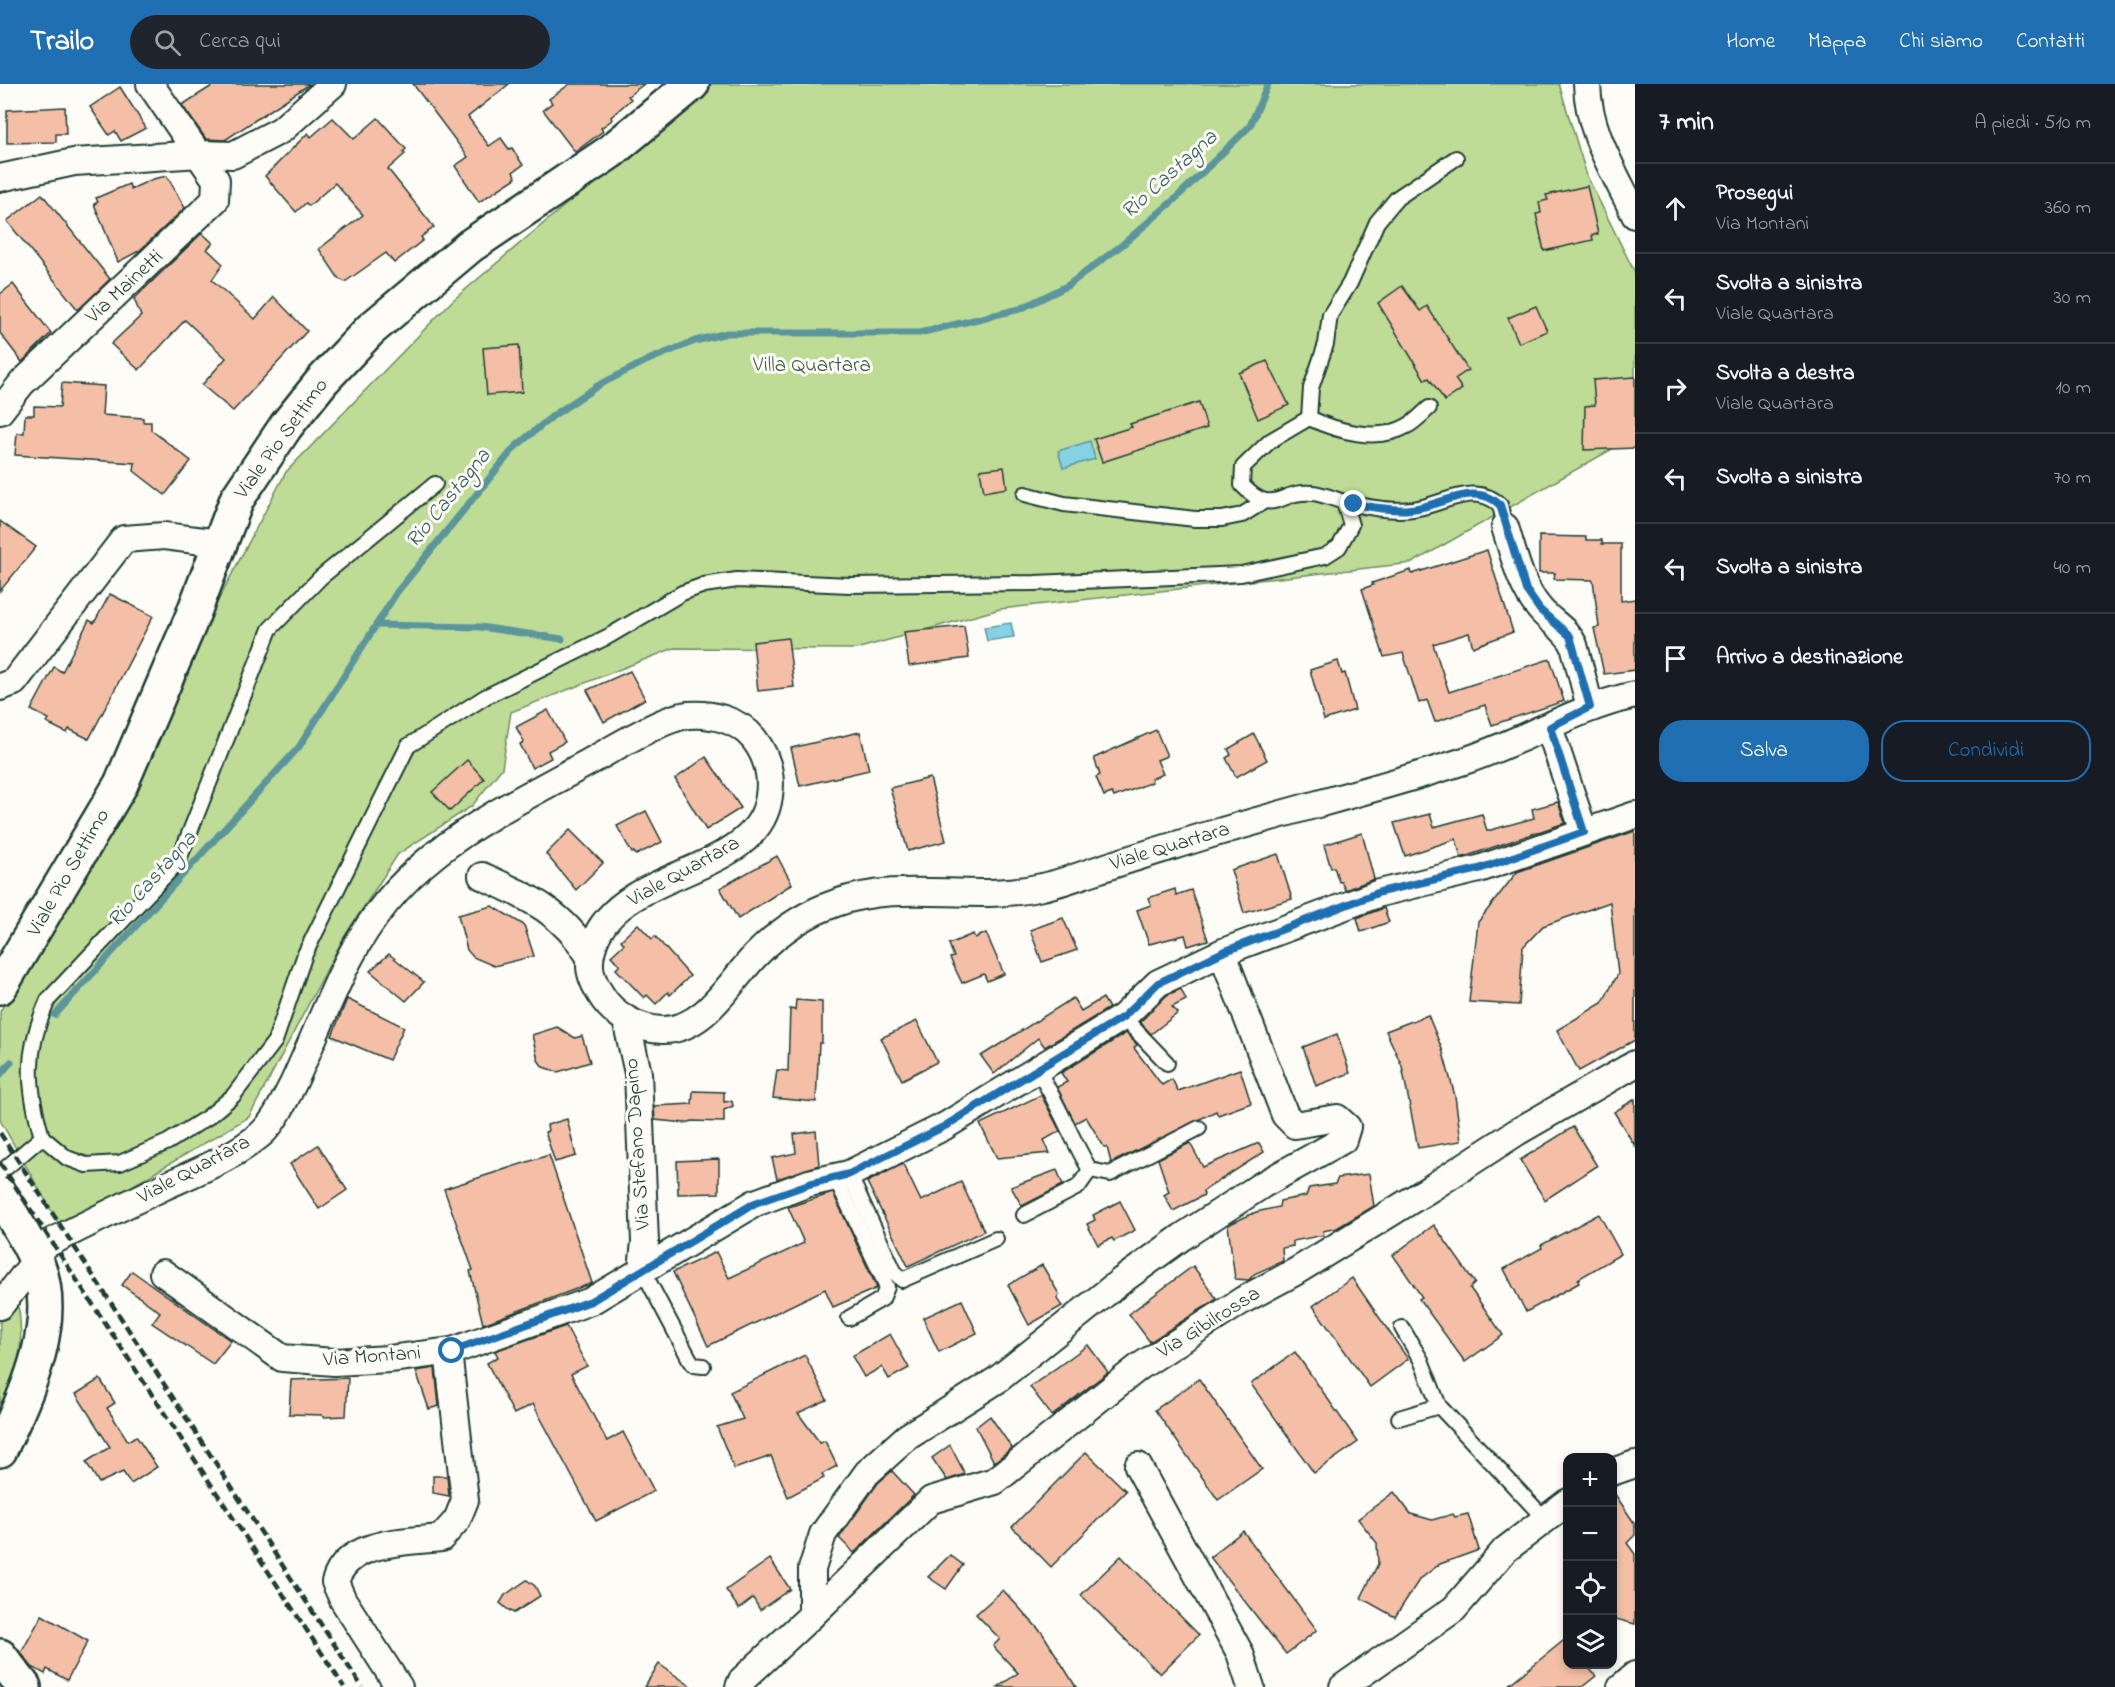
<!DOCTYPE html>
<html lang="it">
<meta charset="utf-8">
<style>
body{margin:0;font-family:"Indie Flower",sans-serif;background:#20242c;color:#f1f3f6}
.controls{position:absolute;right:18px;bottom:18px;display:grid;overflow:hidden;border-radius:12px;box-shadow:0 3px 9px #0003}
.controls button{width:54px;height:54px;display:grid;place-items:center;padding:0;border:0;border-bottom:2px solid #363941;background:#171b24;color:#f1f3f6;font:30px sans-serif}
.stop{position:absolute;width:18px;height:18px;margin:-14px;border:4px solid #1f6fb2;border-radius:50%;background:#fff}
.stop.end{background:#1f6fb2;border-color:#fff;box-shadow:0 2px 6px #0008}
.list{margin:0;padding:0;list-style:none}
h2{display:flex;justify-content:space-between;align-items:center;height:78px;margin:0;padding:0 24px;font-size:26px}
h2 small{font-size:20px;font-weight:400;color:#9ea1a6}
.list li{display:grid;grid-template-columns:39px 1fr auto;gap:18px;align-items:center;box-sizing:border-box;height:90px;padding:0 24px;border-top:2px solid #363941}
.list b{display:block;font-size:22px;white-space:nowrap}
.list p{margin:0;font-size:20px;white-space:nowrap;color:#9ea1a6}
.list em{font-size:20px;font-style:normal;color:#9ea1a6}
.actions{display:flex;gap:12px;padding:18px 24px}
.actions a{flex:1;padding:14px 0;border:2px solid #1f6fb2;border-radius:24px;text-align:center;font-size:21px;color:#1f6fb2}
.actions .main{background:#1f6fb2;color:#fff}
.icon{flex:none;width:33px;height:33px;fill:none;stroke:currentColor;stroke-width:2;stroke-linecap:round;stroke-linejoin:round}
.map{position:relative;flex:none;width:1635px;height:1603px;overflow:hidden}
header{display:flex;align-items:center;gap:36px;box-sizing:border-box;height:84px;padding:0 30px;background:#1f6fb2;color:#fff}
header strong{font-size:28px}
nav{display:flex;gap:33px;margin-inline-start:auto;font-size:21px}
.search{width:420px;height:54px;background:#20242c;display:flex;align-items:center;gap:15px;box-sizing:border-box;padding:0 21px;border-radius:33px;color:#9ea1a6;font-size:22px}
main{display:flex}
aside{flex:1;background:#171b24}
.map>svg:first-child{display:block}
</style>
<header>
<strong>Trailo</strong>
<div class="search"><svg class="icon" aria-label="search" viewBox="0 0 24 24"><circle cx="10" cy="10" r="6"/><path d="M15 15l6 6"/></svg>Cerca qui</div>
<nav><a>Home</a><a>Mappa</a><a>Chi siamo</a><a>Contatti</a></nav>
</header>
<main>
<div class="map">
<svg width="1635" height="1603" viewBox="0 0 1635 1603">
<rect width="100%" height="100%" fill="#fdfcf7"/>
<filter id="ink" filterUnits="userSpaceOnUse"><feTurbulence type="fractalNoise" baseFrequency=".0167" numOctaves="2"/><feDisplacementMap in="SourceGraphic" scale="12" xChannelSelector="R" yChannelSelector="G"/><feConvolveMatrix kernelMatrix="1 2 1 2 8 2 1 2 1" color-interpolation-filters="sRGB"/></filter>
<g filter="url(#ink)">
<g fill="#bedc95" stroke="#6e8c64" stroke-width="1.5">
<polygon points="708,0 1559,0 1587,92 1635,189 1635,352 1412,479 1000,525 856,565 674,564 511,628 502,684 472,722 398,770 343,855 249,1033 61,1144 0,1036 0,928 286,388 452,217"/>
<path d="M17 1212C25 1263 21 1278 0 1324V1229Z"/>
</g>
<g fill="#84d2e3" stroke="#5c969d" stroke-width="1.5">
<polygon points="1090,357 1095,375 1063,384 1058,367"/>
<polygon points="1011,539 1014,553 987,557 984,543"/>
</g>
<g fill="none" stroke-linecap="round" stroke-linejoin="round">
<g stroke="#5c969d" stroke-width="7">
<polyline points="376,541 480,543 562,555"/>
<polyline points="55,931 299,663 397,508 515,363 554,331 599,301 648,276 695,257 727,249 919,249 1020,225 1067,202 1122,161 1174,116 1250,42 1268,0"/>
<polyline points="0,991 11,978"/>
</g>
</g>
<g fill="#f4bfa6" stroke="#1f3d34" stroke-width="1.5">
<polygon points="215,0 310,0 225,56 206,55 182,21"/>
<polygon points="413,0 509,0 468,33 489,62 501,54 509,65 512,64 523,81 513,88 516,94 479,118 455,82 468,73"/>
<polygon points="570,0 644,0 628,12 631,15 611,33 612,36 601,44 603,47 575,68 543,26 552,19 549,15"/>
<polygon points="120,3 146,44 121,57 115,47 109,51 90,23"/>
<polygon points="65,23 66,50 56,50 56,58 7,59 7,26"/>
<polygon points="333,34 354,55 378,34 406,65 403,68 405,70 388,85 434,143 421,153 423,156 394,179 386,169 345,198 339,195 319,165 363,131 335,99 309,122 306,119 296,128 265,92 308,49 311,53"/>
<polygon points="167,92 185,124 139,167 118,178 94,120 98,118 96,114 129,100 131,105 153,95"/>
<polygon points="1587,102 1598,150 1592,151 1593,156 1544,167 1536,130 1541,129 1539,118 1548,116 1546,111"/>
<polygon points="42,110 110,195 78,226 7,137"/>
<polygon points="202,149 213,159 207,165 223,180 212,196 255,235 274,213 307,247 233,327 202,301 226,274 185,236 139,286 111,260 141,232 134,215"/>
<polygon points="13,200 51,249 22,278 0,249 0,210"/>
<polygon points="1402,202 1420,227 1427,222 1468,286 1455,295 1462,305 1445,317 1429,294 1425,296 1378,219"/>
<polygon points="1536,222 1547,247 1519,259 1508,234"/>
<polygon points="519,261 522,308 487,311 483,264"/>
<polygon points="1267,277 1289,321 1258,335 1239,289"/>
<polygon points="1635,293 1635,364 1584,366 1585,322 1595,321 1593,296"/>
<polygon points="62,299 104,302 102,331 143,334 143,338 151,338 151,346 191,377 165,411 134,387 135,379 15,371 17,349 24,349 25,331 34,331 34,322 60,323"/>
<polygon points="1199,318 1207,344 1102,378 1094,355 1132,343 1130,340"/>
<polygon points="1004,383 1007,404 984,408 980,386"/>
<polygon points="0,437 36,463 0,507"/>
<polygon points="1539,452 1586,453 1586,456 1602,456 1602,460 1621,460 1621,517 1635,515 1635,586 1604,590 1594,544 1599,543 1593,496 1554,495 1555,489 1539,489"/>
<polygon points="1487,466 1513,548 1473,563 1469,549 1433,560 1449,608 1550,575 1564,617 1492,641 1485,621 1435,638 1427,616 1419,619 1403,569 1384,573 1362,505 1373,501 1372,499 1411,486 1412,490"/>
<polygon points="110,510 153,532 89,655 69,645 67,649 47,639 49,635 31,626 54,583 62,588 89,536 94,539"/>
<polygon points="964,542 969,574 909,582 904,548"/>
<polygon points="788,554 794,603 758,607 753,558"/>
<polygon points="1338,577 1342,590 1345,589 1355,626 1324,636 1310,586"/>
<polygon points="630,587 645,615 604,638 587,606"/>
<polygon points="548,626 565,658 548,667 551,674 532,684 520,660 524,658 516,643"/>
<polygon points="1156,646 1167,672 1157,676 1163,690 1151,695 1152,698 1114,713 1112,709 1104,712 1096,693 1100,691 1094,674"/>
<polygon points="860,648 869,686 800,702 791,664"/>
<polygon points="1254,650 1267,676 1236,693 1226,674 1231,671 1228,665"/>
<polygon points="706,673 741,724 706,746 675,695"/>
<polygon points="467,676 484,695 450,727 432,708"/>
<polygon points="930,694 946,757 908,767 890,704"/>
<polygon points="1558,718 1565,739 1461,774 1456,755 1405,772 1394,739 1430,730 1434,743 1482,730 1487,747 1534,734 1532,725"/>
<polygon points="646,727 662,758 636,771 634,768 632,769 617,742"/>
<polygon points="570,746 603,779 576,806 546,770"/>
<polygon points="1635,747 1635,956 1579,987 1557,946 1602,919 1618,890 1610,818 1543,842 1523,863 1519,921 1469,918 1478,838 1517,788"/>
<polygon points="1362,749 1374,795 1345,806 1341,797 1339,798 1334,783 1331,784 1324,761"/>
<polygon points="1278,770 1292,815 1244,829 1231,786"/>
<polygon points="777,772 792,800 738,835 720,804"/>
<polygon points="1175,805 1176,811 1191,806 1208,856 1188,862 1185,851 1149,860 1137,826 1151,821 1148,814"/>
<polygon points="492,822 524,841 534,872 494,882 473,873 467,866 458,831"/>
<polygon points="1384,824 1389,838 1361,848 1357,834"/>
<polygon points="1063,834 1077,866 1042,878 1030,846"/>
<polygon points="638,840 652,855 655,852 690,892 670,911 668,908 656,920 647,911 644,914 616,885 620,881 611,872 624,860 621,856"/>
<polygon points="986,849 1004,890 987,897 984,890 962,899 950,874 954,873 949,860 973,850 975,854"/>
<polygon points="389,870 424,898 406,917 370,887"/>
<polygon points="1181,905 1186,916 1172,923 1178,929 1151,950 1140,938 1167,911"/>
<polygon points="1073,914 1081,927 1103,914 1109,924 1045,963 1038,954 994,990 981,972"/>
<polygon points="347,915 404,943 389,976 332,952"/>
<polygon points="796,916 822,918 822,959 819,959 816,1018 773,1014 777,986 788,987 790,925 795,926"/>
<polygon points="1428,931 1442,965 1455,1012 1461,1057 1418,1064 1402,982 1386,947"/>
<polygon points="917,937 937,978 902,996 881,954"/>
<polygon points="557,943 575,954 582,952 590,978 558,988 543,983 538,976 532,951"/>
<polygon points="1126,949 1137,961 1134,964 1162,1001 1172,995 1178,1007 1240,985 1251,1019 1218,1031 1216,1027 1111,1079 1107,1063 1104,1063 1086,1033 1075,1039 1057,1003 1067,998 1061,989"/>
<polygon points="1337,950 1350,989 1316,1002 1303,963"/>
<polygon points="693,1007 724,1008 724,1018 732,1017 733,1022 724,1026 724,1038 692,1037 686,1039 655,1036 654,1022 692,1020"/>
<polygon points="1041,1011 1060,1047 1044,1056 1050,1069 997,1074 980,1040"/>
<polygon points="1635,1015 1635,1062 1614,1028"/>
<polygon points="567,1035 576,1072 555,1078 545,1048 548,1047 547,1041"/>
<polygon points="1573,1043 1597,1082 1545,1116 1520,1076"/>
<polygon points="816,1047 819,1081 777,1095 772,1074 796,1069 794,1050"/>
<polygon points="1190,1059 1203,1083 1259,1059 1264,1068 1203,1107 1204,1111 1173,1127 1164,1111 1169,1108 1158,1075"/>
<polygon points="318,1061 347,1106 319,1125 290,1080"/>
<polygon points="549,1071 592,1199 483,1240 470,1187 473,1186 444,1105"/>
<polygon points="719,1075 719,1109 678,1110 677,1077"/>
<polygon points="903,1080 921,1117 961,1098 984,1147 908,1182 867,1098"/>
<polygon points="1057,1086 1063,1101 1022,1122 1011,1103"/>
<polygon points="1369,1090 1374,1122 1337,1144 1323,1147 1324,1151 1293,1157 1293,1162 1282,1164 1283,1177 1254,1190 1249,1196 1235,1195 1228,1141 1256,1128 1279,1123 1280,1117 1306,1112 1309,1104 1335,1100 1338,1094"/>
<polygon points="833,1109 877,1204 833,1223 825,1205 708,1262 673,1188 716,1168 729,1194 804,1159 788,1123"/>
<polygon points="1120,1117 1135,1146 1114,1157 1112,1154 1098,1161 1087,1140 1095,1136 1093,1131"/>
<polygon points="1599,1130 1621,1170 1578,1195 1579,1199 1526,1228 1504,1185 1542,1164 1541,1161"/>
<polygon points="1434,1141 1475,1199 1470,1204 1503,1251 1465,1278 1419,1215 1422,1213 1393,1171"/>
<polygon points="1042,1181 1059,1210 1057,1215 1062,1222 1029,1241 1008,1201"/>
<polygon points="1193,1182 1217,1215 1150,1258 1129,1230"/>
<polygon points="132,1187 231,1257 213,1280 152,1239 160,1228 122,1201"/>
<polygon points="1352,1194 1408,1275 1370,1303 1313,1222"/>
<polygon points="962,1216 977,1249 939,1268 923,1234"/>
<polygon points="566,1242 587,1282 571,1290 607,1357 623,1348 654,1407 596,1437 533,1320 514,1330 487,1279 498,1273 495,1267"/>
<polygon points="890,1250 909,1284 889,1295 882,1283 864,1293 852,1272"/>
<polygon points="1088,1261 1108,1288 1052,1332 1030,1303"/>
<polygon points="1295,1268 1358,1358 1314,1389 1251,1300"/>
<polygon points="805,1271 827,1316 798,1329 820,1359 825,1357 837,1382 822,1390 824,1394 788,1413 771,1372 734,1385 717,1343 743,1335 730,1308"/>
<polygon points="435,1284 439,1322 429,1325 416,1287"/>
<polygon points="348,1294 346,1332 323,1333 322,1331 289,1330 291,1296"/>
<polygon points="100,1295 115,1319 107,1324 128,1357 136,1352 157,1383 131,1400 123,1388 99,1399 86,1378 110,1363 76,1310"/>
<polygon points="1199,1295 1262,1385 1218,1416 1155,1326"/>
<polygon points="990,1332 1012,1364 994,1378 976,1343"/>
<polygon points="950,1361 965,1390 947,1396 932,1374"/>
<polygon points="1086,1368 1126,1407 1051,1483 1012,1443"/>
<polygon points="892,1387 914,1411 854,1469 839,1454 878,1399"/>
<polygon points="433,1392 447,1392 449,1412 433,1409"/>
<polygon points="1612,1406 1635,1440 1635,1451 1627,1459 1635,1470 1635,1540 1612,1534"/>
<polygon points="1394,1408 1411,1430 1432,1436 1453,1430 1455,1433 1468,1430 1479,1466 1440,1480 1419,1496 1395,1533 1361,1514 1378,1480 1377,1459 1358,1435"/>
<polygon points="1243,1447 1317,1546 1286,1570 1210,1473"/>
<polygon points="950,1471 963,1481 946,1505 928,1493"/>
<polygon points="1121,1472 1199,1551 1160,1590 1081,1511"/>
<polygon points="770,1475 790,1505 760,1526 753,1514 739,1525 726,1506"/>
<polygon points="527,1496 535,1502 540,1512 514,1529 507,1525 500,1519 505,1511"/>
<polygon points="1003,1506 1043,1550 1076,1603 998,1603 1018,1589 993,1562 1000,1555 976,1530"/>
<polygon points="42,1531 88,1557 67,1596 47,1585 45,1590 32,1583 21,1569"/>
<polygon points="1568,1553 1568,1581 1586,1581 1596,1592 1582,1603 1506,1603"/>
<polygon points="659,1580 692,1603 644,1603"/>
</g>
<g fill="none" stroke-linecap="round" stroke-linejoin="round">
<g stroke="#1f3d34" stroke-width="18">
<g id="lane">
<path d="M1309 334 1270 357 1243 383 1242 401C1274 435 1280 405 1313 409 1323 410 1334 415 1344 418 1366 423 1391 428 1413 425 1442 421 1475 397 1500 421L1505 443"/>
<polyline points="1309,334 1311,304 1326,260 1330,231 1350,199 1377,138 1397,114 1456,74"/>
<path d="M1309 334C1337 347 1377 359 1407 342 1415 338 1422 330 1429 324"/>
<polyline points="1025,410 1064,420 1195,435 1222,435 1242,431 1263,418"/>
<polyline points="1123,933 1167,979"/>
<path d="M1038 987C1058 1019 1071 1054 1090 1086L1110 1090 1199 1044"/>
<polyline points="42,1053 67,1074 86,1081 120,1079 168,1058 208,1033 233,1012 275,957 305,870 408,662 485,613 609,552 682,509 704,501 737,496 850,501 1035,499 1241,490 1325,472 1339,463 1351,441 1344,418"/>
<path d="M0 1089 42 1053C27 1001 25 967 48 916L178 778 270 545 321 493 435 400"/>
<polyline points="849,1090 895,1189 902,1196 996,1155"/>
<polyline points="835,1093 887,1203 882,1215 849,1234"/>
<polyline points="1024,1131 1078,1103 1090,1086"/>
<polyline points="642,1185 689,1274 694,1281 703,1282"/>
<polyline points="1402,1244 1421,1276 1439,1322 1544,1434"/>
<polyline points="1399,1334 1439,1322"/>
</g>
</g>
<g stroke="#1f3d34" stroke-width="30">
<g id="street">
<path d="M1587 0C1588 48 1615 89 1635 131"/>
<polyline points="0,94 74,78 201,70 233,71 281,46 333,0"/>
<polyline points="0,327 22,299 215,116 216,96 150,0"/>
<path d="M1505 443C1514 471 1520 501 1539 524 1550 538 1566 544 1574 561L1590 623"/>
<polyline points="0,603 14,598 124,455 164,452 219,459"/>
<polyline points="1549,643 1584,748"/>
<path d="M482 792C528 813 562 827 590 873"/>
<polyline points="626,936 638,989 645,1158 642,1185"/>
<path d="M31 1168C75 1146 119 1124 163 1103 196 1088 232 1074 260 1051 275 1038 284 1017 293 1000 312 959 328 917 348 877 402 770 490 733 589 678 613 665 662 634 688 631 712 629 739 636 754 655 767 672 772 692 769 712 759 795 613 782 592 865 587 883 591 895 601 911 613 931 638 945 662 946 704 947 730 898 755 872 778 848 804 830 836 819 903 795 974 819 1042 803 1062 799 1081 791 1100 785 1135 773 1170 763 1205 752 1291 726 1379 705 1464 677 1522 658 1575 624 1635 611"/>
<polyline points="163,1189 282,1274 334,1278 390,1275 452,1267 591,1217 755,1119 809,1099 849,1090 945,1042 1123,933 1158,899 1223,868 1380,809 1479,785 1635,731"/>
<polyline points="0,1222 36,1176"/>
<polyline points="1138,1382 1240,1569 1251,1603"/>
<polyline points="1612,1388 1635,1380"/>
<polyline points="812,1531 931,1416 995,1397 1139,1283 1243,1216 1295,1188 1431,1104 1517,1048 1635,980"/>
<path d="M399 1603 343 1516 335 1498C347 1456 405 1458 441 1454L457 1436 465 1416 449 1276 452 1267"/>
<polyline points="739,1603 742,1596 812,1531 812,1485 823,1450 867,1389 907,1353 997,1296 1121,1197 1182,1153 1262,1101 1343,1056 1347,1043 1337,1034 1295,1041 1285,1031 1228,884"/>
<polyline points="1343,1603 1454,1525 1505,1466 1568,1418"/>
<polyline points="1621,1603 1635,1591"/>
</g>
</g>
<g stroke="#1f3d34" stroke-width="38">
<polyline id="secondary" points="0,903 121,700 191,536 237,415 286,342 323,296 370,246 470,162 610,68 692,0"/>
</g>
<g stroke="#1f3d34" stroke-width="38">
<g id="primary">
<path d="M0 1111C12 1132 27 1154 36 1176 62 1238 26 1310 0 1366"/>
<polyline points="0,1572 24,1603"/>
</g>
</g>
<use href="#lane" stroke="#fdfcf7" stroke-width="14"/>
<use href="#street" stroke="#fdfcf7" stroke-width="26"/>
<use href="#secondary" stroke="#fdfcf7" stroke-width="33"/>
<use href="#primary" stroke="#fdfcf7" stroke-width="33"/>
<g stroke="#1f3d34" stroke-width="4.5" stroke-dasharray="9 4.5" stroke-linecap="butt">
<polyline points="0,1049 362,1603"/>
<polyline points="0,1079 344,1603"/>
</g>
</g>
</g>
<g fill="none" stroke-linecap="round" stroke-linejoin="round" filter="url(#ink)">
<path stroke="#1f6fb2" stroke-width="8" d="M452 1267 591 1217 755 1119 809 1100 849 1090 945 1042 1123 933 1158 899 1223 868 1380 808 1479 785 1584 748 1550 643 1590 623 1570 552 1540 526 1526 506 1500 421C1474 396 1440 423 1411 425 1391 427 1373 423 1354 420"/>
</g>
<g text-anchor="middle" dominant-baseline="central" stroke-width="6" stroke-linejoin="round" paint-order="stroke">
<g font-size="21" fill="#1f3d34" stroke="#fdfcf7">
<text transform="translate(125 203) rotate(-43)">Via Mainetti</text>
<text transform="translate(282 355) rotate(-54)">Viale Pio Settimo</text>
<text transform="translate(1170 763) rotate(-17)">Viale Quartara</text>
<text transform="translate(684 788) rotate(-29)">Viale Quartara</text>
<text transform="translate(69 789) rotate(-60)">Viale Pio Settimo</text>
<text transform="translate(638 1060) rotate(-94)">Via Stefano Dapino</text>
<text transform="translate(194 1086) rotate(-28)">Viale Quartara</text>
<text transform="translate(1209 1239) rotate(-32)">Via Gibilrossa</text>
<text transform="translate(372 1273) rotate(-4)">Via Montani</text>
</g>
<g font-size="21" fill="#3f5d47" stroke="#fdfcf7">
<text x="812" y="282">Villa Quartara</text>
</g>
<g font-size="22" font-style="italic" fill="#386260" stroke="#fdfcf7">
<text transform="translate(1170 91) rotate(-42)">Rio Castagna</text>
<text transform="translate(449 415) rotate(-51)">Rio Castagna</text>
<text transform="translate(153 796) rotate(-48)">Rio Castagna</text>
</g>
</g>
</svg>
<div class="controls">
<button>+</button>
<button>−</button>
<button><svg class="icon" aria-label="locate" viewBox="0 0 24 24"><circle cx="12" cy="12" r="6"/><path d="M12 2v4M12 18v4M2 12h4M18 12h4"/></svg></button>
<button><svg class="icon" aria-label="layers" viewBox="0 0 24 24"><path d="M12 4l9 5-9 5-9-5zM3 14l9 5 9-5"/></svg></button>
</div>
<div class="stop" style="left:452px;top:1267px"></div>
<div class="stop end" style="left:1354px;top:420px"></div>
</div>
<aside>
<h2>7 min<small>A piedi · 510 m</small></h2>
<ul class="list">
<li><svg class="icon" aria-label="ahead" viewBox="0 0 24 24"><path d="M12 20V5M6 11l6-6 6 6"/></svg><div><b>Prosegui</b><p>Via Montani</p></div><em>360 m</em></li>
<li><svg class="icon" aria-label="left" viewBox="0 0 24 24"><path d="M17 20v-9H6M10 6l-5 5 5 5"/></svg><div><b>Svolta a sinistra</b><p>Viale Quartara</p></div><em>30 m</em></li>
<li><svg class="icon" aria-label="right" viewBox="0 0 24 24"><path d="M7 20v-9h11M14 6l5 5-5 5"/></svg><div><b>Svolta a destra</b><p>Viale Quartara</p></div><em>10 m</em></li>
<li><svg class="icon" aria-label="left" viewBox="0 0 24 24"><path d="M17 20v-9H6M10 6l-5 5 5 5"/></svg><div><b>Svolta a sinistra</b></div><em>70 m</em></li>
<li><svg class="icon" aria-label="left" viewBox="0 0 24 24"><path d="M17 20v-9H6M10 6l-5 5 5 5"/></svg><div><b>Svolta a sinistra</b></div><em>40 m</em></li>
<li><svg class="icon" aria-label="arrive" viewBox="0 0 24 24"><path d="M6 21V4h12l-3 4 3 4H6"/></svg><div><b>Arrivo a destinazione</b></div></li>
</ul>
<div class="actions"><a class="main">Salva</a><a>Condividi</a></div>
</aside>
</main>
